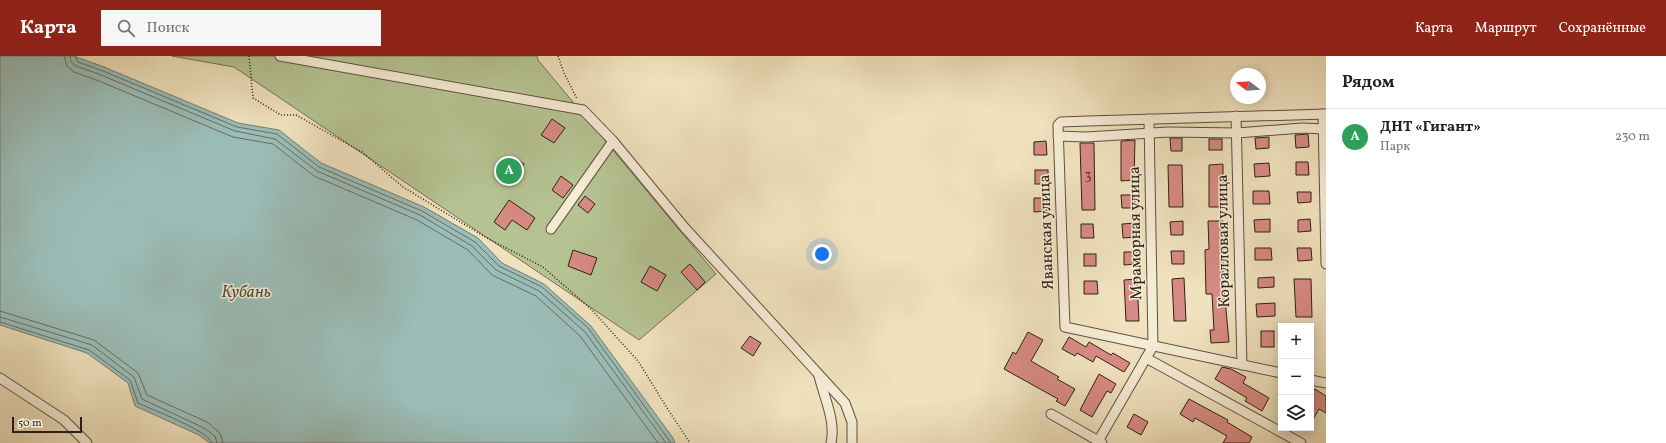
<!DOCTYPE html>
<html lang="ru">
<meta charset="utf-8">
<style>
body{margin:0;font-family:Vollkorn,serif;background:#f6f6f6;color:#202124}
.controls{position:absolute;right:12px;bottom:12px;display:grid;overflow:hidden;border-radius:0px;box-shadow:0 2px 10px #0003}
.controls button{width:36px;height:36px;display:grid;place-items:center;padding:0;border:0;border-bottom:1px solid #e0e0e0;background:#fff;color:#202124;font:20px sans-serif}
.compass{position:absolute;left:1230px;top:12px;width:36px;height:36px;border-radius:50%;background:#fff;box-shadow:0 2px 10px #0003;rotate:287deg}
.scale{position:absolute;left:12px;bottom:10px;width:70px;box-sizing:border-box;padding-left:4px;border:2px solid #2f2015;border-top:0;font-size:11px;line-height:14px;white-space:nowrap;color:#2f2015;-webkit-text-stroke:3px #f5ecd5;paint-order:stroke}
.you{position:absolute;left:822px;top:198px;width:14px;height:14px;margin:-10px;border:3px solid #fff;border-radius:50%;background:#1a73e8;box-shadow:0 0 0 6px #1a73e833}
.badge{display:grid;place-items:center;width:26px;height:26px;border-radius:50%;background:#8f2418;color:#fff;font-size:13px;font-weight:700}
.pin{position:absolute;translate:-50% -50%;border:2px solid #fff;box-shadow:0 1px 4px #0006}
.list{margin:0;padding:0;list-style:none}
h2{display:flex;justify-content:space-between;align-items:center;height:52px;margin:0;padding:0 16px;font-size:17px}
h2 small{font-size:13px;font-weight:400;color:#757577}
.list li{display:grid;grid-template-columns:26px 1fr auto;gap:12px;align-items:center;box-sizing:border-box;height:56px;padding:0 16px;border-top:1px solid #e0e0e0}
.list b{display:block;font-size:15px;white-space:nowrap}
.list p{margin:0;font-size:13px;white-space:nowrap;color:#757577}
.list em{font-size:13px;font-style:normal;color:#757577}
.icon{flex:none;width:22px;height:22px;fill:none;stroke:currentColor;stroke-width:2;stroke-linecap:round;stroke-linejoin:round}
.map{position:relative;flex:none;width:1326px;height:387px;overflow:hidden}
header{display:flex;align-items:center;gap:24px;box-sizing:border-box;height:56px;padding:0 20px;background:#8f2418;color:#fff}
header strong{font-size:19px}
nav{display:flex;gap:22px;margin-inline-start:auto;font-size:14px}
.search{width:280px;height:36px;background:#f6f6f6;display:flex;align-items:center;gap:10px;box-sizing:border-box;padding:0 14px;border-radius:0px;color:#757577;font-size:15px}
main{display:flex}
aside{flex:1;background:#fff}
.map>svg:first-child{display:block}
</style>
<header>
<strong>Карта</strong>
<div class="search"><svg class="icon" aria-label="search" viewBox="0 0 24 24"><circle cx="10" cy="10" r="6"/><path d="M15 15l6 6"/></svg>Поиск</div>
<nav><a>Карта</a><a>Маршрут</a><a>Сохранённые</a></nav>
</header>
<main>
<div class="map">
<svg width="1326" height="387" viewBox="0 0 1326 387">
<rect width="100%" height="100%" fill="#f0e2be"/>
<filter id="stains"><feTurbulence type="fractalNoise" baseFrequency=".005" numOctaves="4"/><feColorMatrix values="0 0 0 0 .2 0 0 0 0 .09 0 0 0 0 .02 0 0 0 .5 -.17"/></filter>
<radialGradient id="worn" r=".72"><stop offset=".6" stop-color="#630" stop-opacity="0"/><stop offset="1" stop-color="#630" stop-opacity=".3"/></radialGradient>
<polygon fill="#b6c494" stroke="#727254" points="172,0 537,0 538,4 716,218 639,284 234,11"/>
<polygon fill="#9bbdb7" stroke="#707e76" points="0,0 74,0 104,11 238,67 279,74 321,107 424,151 478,182 502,207 544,228 591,270 673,382 675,387 210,387 199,379 135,350 128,327 87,297 0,269"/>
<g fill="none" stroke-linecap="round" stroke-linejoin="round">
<g stroke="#656e66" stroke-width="1">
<polyline points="64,0 67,10 74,16 99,25 233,81 273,88 314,120 417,164 468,194 492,219 536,240 580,280 658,387"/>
<polyline points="70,0 71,6 76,10 101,19 235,75 275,83 317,115 420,159 472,190 496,214 539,235 585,276 666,387"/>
<polyline points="75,0 78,6 103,15 237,71 277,78 319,111 422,155 475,186 499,210 542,231 588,272 671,387"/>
<polyline points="0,255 94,284 138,317 147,339 207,366 220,377 223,387"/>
<polyline points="0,261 92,289 134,321 142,343 204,372 215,380 217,387"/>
<path d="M0 266 89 294 130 324 138 347C151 353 211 376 212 387"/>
</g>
</g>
<g fill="#d88b84" stroke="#2f2015">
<polygon points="552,63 565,72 554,87 541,79"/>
<polygon points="1308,78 1309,91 1296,92 1295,79"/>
<polygon points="1269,81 1269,92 1256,93 1255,82"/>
<polygon points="1170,82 1182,82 1182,95 1171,95"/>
<rect x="1209" y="83" width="13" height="11"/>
<polygon points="1135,84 1134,124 1121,125 1121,85"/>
<polygon points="1046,85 1047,99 1034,99 1034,86"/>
<polygon points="1080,87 1094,87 1095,154 1082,154"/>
<polygon points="515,102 524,108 513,126 504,120"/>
<polygon points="1296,106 1308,106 1309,119 1296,119"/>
<polygon points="1269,107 1270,120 1255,121 1254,108"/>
<polygon points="1223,108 1223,151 1209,151 1209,109"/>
<polygon points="1168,109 1182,109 1183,151 1169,151"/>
<rect x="1035" y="114" width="13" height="14"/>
<polygon points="561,120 573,129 563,142 552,134"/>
<polygon points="1253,135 1269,135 1270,148 1253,148"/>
<polygon points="1297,136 1311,136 1311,146 1298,147"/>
<polygon points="1121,139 1135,139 1135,152 1122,152"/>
<polygon points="585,140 595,148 588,157 578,149"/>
<polygon points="1034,142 1047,142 1047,155 1034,156"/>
<polygon points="509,144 535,162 527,174 512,164 505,174 494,166"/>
<polygon points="1270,163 1270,176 1255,176 1254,164"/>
<polygon points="1310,163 1311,175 1298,176 1298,164"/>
<polygon points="1183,165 1183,179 1171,179 1170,166"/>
<polygon points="1208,165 1223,165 1223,221 1229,286 1211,287 1210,274 1214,274 1212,238 1206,238 1205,194 1209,193"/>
<polygon points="1136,167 1136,181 1123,182 1122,168"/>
<polygon points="1081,168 1093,168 1094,182 1081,182"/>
<polygon points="1255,192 1271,192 1272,204 1255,204"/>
<polygon points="1297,192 1311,192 1312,204 1298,205"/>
<polygon points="573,194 597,202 591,219 568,210"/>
<polygon points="1171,195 1184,195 1184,208 1172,208"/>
<polygon points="1124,196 1137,196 1137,208 1124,209"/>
<rect x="1084" y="198" width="12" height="12"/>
<polygon points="690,208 705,226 697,234 681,216"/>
<polygon points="650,210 666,219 657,235 641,226"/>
<polygon points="1274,221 1274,231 1258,232 1258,222"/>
<polygon points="1184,222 1186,265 1174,265 1172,223"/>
<polygon points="1137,223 1139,265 1126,265 1124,224"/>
<polygon points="1294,223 1311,223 1312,261 1296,261"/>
<polygon points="1084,225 1097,225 1098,238 1084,238"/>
<polygon points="1275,247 1275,260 1257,261 1256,248"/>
<rect x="1261" y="275" width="13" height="16"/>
<polygon points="1028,276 1043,284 1031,305 1059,321 1057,323 1075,333 1065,350 1056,345 1058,343 1004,313 1013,296 1016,298"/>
<polygon points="750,280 761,287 753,300 741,292"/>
<polygon points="1069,281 1086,291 1089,286 1111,299 1113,297 1130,307 1124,316 1096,300 1093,306 1077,297 1075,300 1062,293"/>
<polygon points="1222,311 1231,313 1246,321 1243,327 1269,342 1262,355 1245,345 1247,342 1215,323"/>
<polygon points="1099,318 1116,328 1111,337 1107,335 1092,361 1080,354"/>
<polygon points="1315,333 1326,340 1326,357 1319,353 1311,367 1311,340"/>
<polygon points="1189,343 1228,364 1227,366 1252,381 1249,387 1223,387 1227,380 1195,362 1193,366 1180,358"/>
<polygon points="1134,358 1148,366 1141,379 1127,371"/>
</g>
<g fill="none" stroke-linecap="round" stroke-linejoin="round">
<g stroke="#5f503f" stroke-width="11">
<g id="minor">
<polyline points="280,0 583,54 613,85 685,172 845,347 852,366 852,387"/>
<polyline points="1323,58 1326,208"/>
<polyline points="1236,60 1242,309"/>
<polyline points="1058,80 1086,81 1168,76 1237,77 1302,72 1326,73"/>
<polyline points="551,173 613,85"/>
<polyline points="1146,302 1301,387"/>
<polyline points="1281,317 1065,271 1058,69 1061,66 1088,65 1326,58"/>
<path d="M819 320C824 341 836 365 831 387"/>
<polyline points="0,322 64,364 87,387"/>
<polyline points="1311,324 1326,327"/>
<polyline points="1051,358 1102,387"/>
<polyline points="1097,387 1153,290 1149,63"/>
</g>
</g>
<g stroke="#2f2015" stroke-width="1.5" stroke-dasharray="1 2" stroke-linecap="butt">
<polyline points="249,0 253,42 281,59 296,59 362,96 403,131 485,181 543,211 592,254 638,305 667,352 690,387"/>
<polyline points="558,0 564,17 577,43"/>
</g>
<use href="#minor" stroke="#f5ecd5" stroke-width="9"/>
</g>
<g text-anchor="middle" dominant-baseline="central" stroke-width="3" stroke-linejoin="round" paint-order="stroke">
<g font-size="14" fill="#593b31">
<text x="1088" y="119">3</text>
</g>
<g font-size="16" fill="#2f2015" stroke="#f5ecd5">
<text transform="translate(1047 176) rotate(-92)">Яванская улица</text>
<text transform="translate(1136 177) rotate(-91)">Мраморная улица</text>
<text transform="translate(1224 185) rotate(-91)">Коралловая улица</text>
</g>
<g font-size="17" font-style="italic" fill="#4f4f46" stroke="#f5ecd5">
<text x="246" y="236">Кубань</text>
</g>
</g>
<rect width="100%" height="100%" filter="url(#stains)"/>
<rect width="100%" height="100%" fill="url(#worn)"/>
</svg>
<div class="controls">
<button>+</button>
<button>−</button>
<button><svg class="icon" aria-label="layers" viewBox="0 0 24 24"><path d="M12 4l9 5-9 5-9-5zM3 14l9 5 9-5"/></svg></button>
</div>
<svg class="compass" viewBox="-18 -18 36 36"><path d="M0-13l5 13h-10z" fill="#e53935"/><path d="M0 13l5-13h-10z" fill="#757577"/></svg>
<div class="scale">50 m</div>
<div class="you"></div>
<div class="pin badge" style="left:509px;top:115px;background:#2e9e5b">A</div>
</div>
<aside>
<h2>Рядом<small></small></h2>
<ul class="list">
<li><span class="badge" style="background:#2e9e5b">A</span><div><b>ДНТ «Гигант»</b><p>Парк</p></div><em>230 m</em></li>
</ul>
</aside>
</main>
